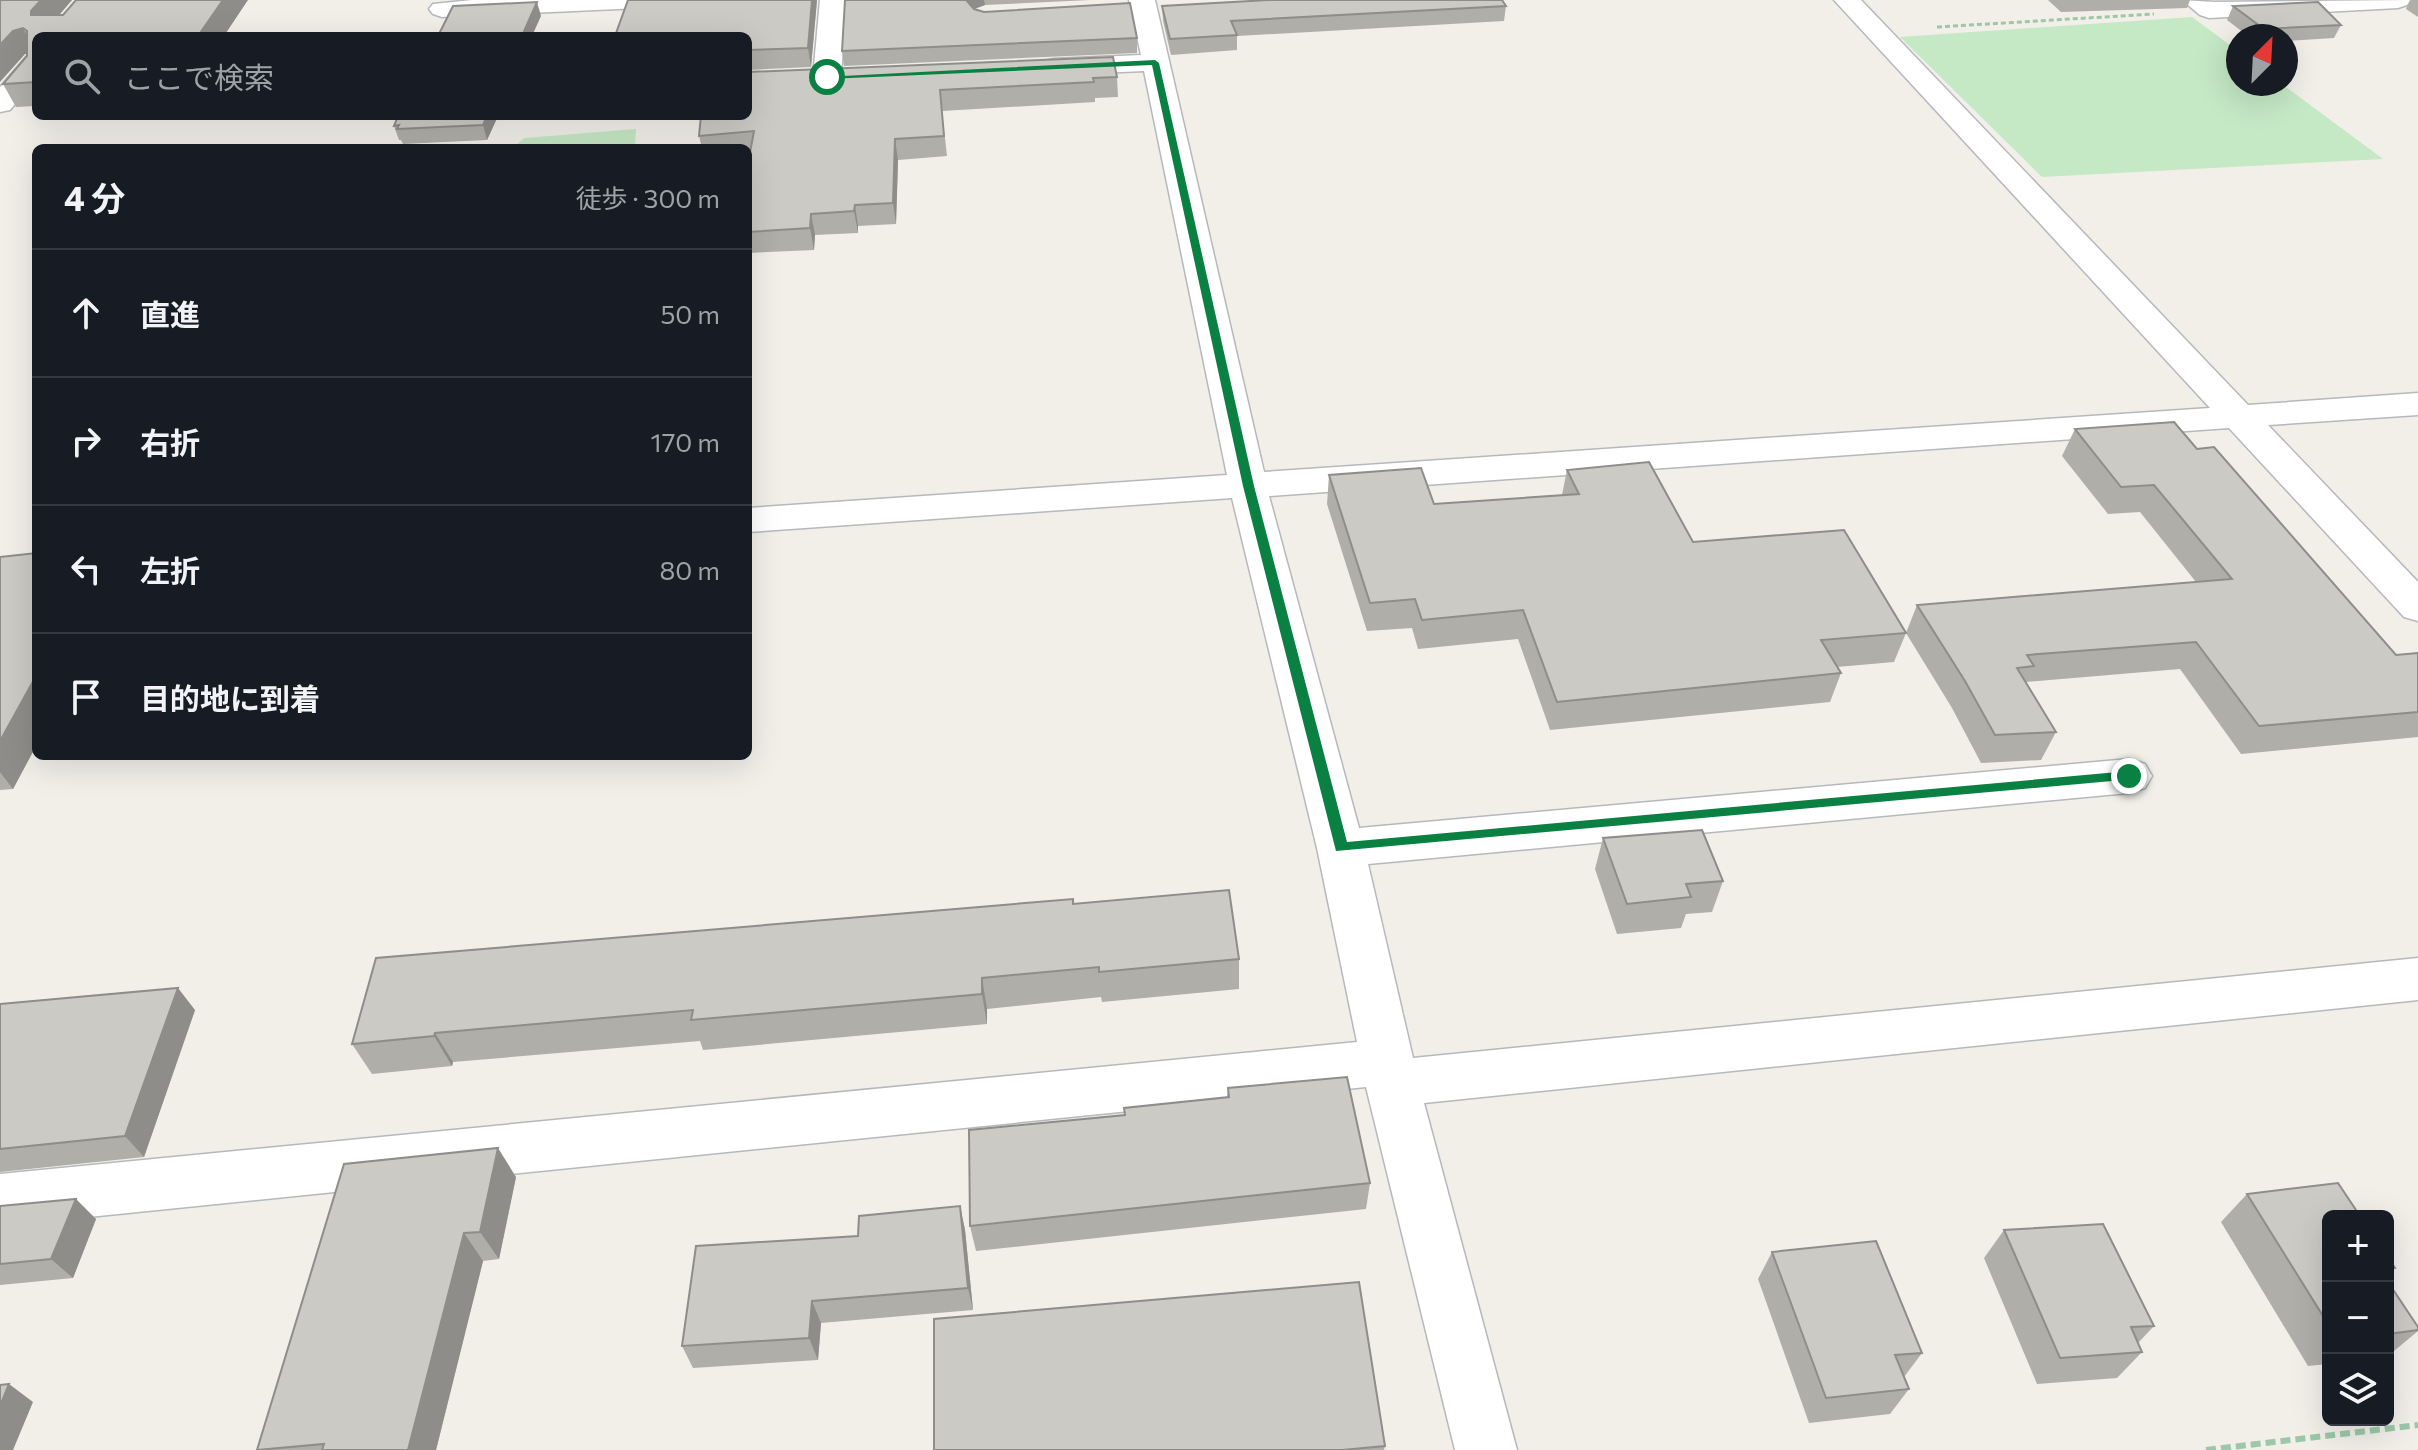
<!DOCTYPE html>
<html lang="ja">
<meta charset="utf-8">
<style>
body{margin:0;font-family:Commissioner,"Noto Sans JP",sans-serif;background:#20242c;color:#f1f3f6}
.controls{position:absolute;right:24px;bottom:24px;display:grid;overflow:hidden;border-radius:12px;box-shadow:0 8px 32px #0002}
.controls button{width:72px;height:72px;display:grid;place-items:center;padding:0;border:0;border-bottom:2px solid #363941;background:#171b24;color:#f1f3f6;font:40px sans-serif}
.compass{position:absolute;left:2226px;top:24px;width:72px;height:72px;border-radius:50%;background:#171b24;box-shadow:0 8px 32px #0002;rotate:24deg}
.stop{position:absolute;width:24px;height:24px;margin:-18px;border:6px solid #0b8043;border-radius:50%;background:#fff}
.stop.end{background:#0b8043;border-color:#fff;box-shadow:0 2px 8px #0008}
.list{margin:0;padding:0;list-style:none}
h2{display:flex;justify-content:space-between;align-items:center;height:104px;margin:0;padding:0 32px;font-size:34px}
h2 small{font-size:26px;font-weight:400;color:#9ea1a6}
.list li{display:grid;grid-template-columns:52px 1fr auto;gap:24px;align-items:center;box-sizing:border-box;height:128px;padding:0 32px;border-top:2px solid #363941}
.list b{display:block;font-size:30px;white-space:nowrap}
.list em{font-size:26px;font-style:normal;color:#9ea1a6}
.icon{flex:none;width:44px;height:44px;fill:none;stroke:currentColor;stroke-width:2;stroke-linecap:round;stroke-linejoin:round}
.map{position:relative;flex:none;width:2418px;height:1450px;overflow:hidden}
.search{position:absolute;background:#171b24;box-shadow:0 8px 32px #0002;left:32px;top:32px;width:720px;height:88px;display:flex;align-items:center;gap:20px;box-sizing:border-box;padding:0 28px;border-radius:12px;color:#9ea1a6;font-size:30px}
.panel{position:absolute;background:#171b24;box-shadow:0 8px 32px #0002;left:32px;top:144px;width:720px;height:616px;border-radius:12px}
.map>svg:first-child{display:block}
</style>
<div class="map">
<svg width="2418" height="1450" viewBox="0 0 2418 1450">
<rect width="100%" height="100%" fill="#f1efe8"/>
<g fill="#c5e8c5">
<polygon points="2192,17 2238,51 2238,84 2282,84 2383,159 2042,177 1900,37"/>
<polygon points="636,129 635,148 513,148 524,138"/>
</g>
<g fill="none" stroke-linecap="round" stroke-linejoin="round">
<g stroke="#b5b8bc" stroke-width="3">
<g id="minor">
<polygon points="653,0 649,5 640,8 442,17 433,14 429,9 433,4 472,0"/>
<polygon points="820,0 846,0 841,77 837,83 817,83 813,77"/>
<polygon points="1129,0 1155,0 1264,472 2210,408 1834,0 1861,0 2248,405 2418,393 2418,415 2268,425 2418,582 2418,621 2404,617 2229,428 1269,496 1359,828 2129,759 2145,764 2152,776 2145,788 2129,793 1368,864 1413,1058 2418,958 2418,1000 1424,1103 1517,1450 1455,1450 1366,1087 0,1226 0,1174 1357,1042 1317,848 1232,498 748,532 748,508 1227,475 1144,71 1054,75 1044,73 1041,67 1044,61 1054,59 1141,55"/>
<polygon points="2182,0 2214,2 2411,0 2407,5 2398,8 2209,18 2200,15"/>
<polygon points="36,54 36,79 10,110 0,112 0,87 27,56"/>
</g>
</g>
<polyline stroke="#9cc7a9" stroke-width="3" stroke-dasharray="5 3" stroke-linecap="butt" points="1937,27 2154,14"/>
<polyline stroke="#9cc7a9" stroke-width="6" stroke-dasharray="10 5" stroke-linecap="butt" points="2206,1450 2418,1425"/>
<use href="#minor" fill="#fff" fill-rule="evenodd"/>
</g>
<g fill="#afaea9">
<polygon points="0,0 72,0 59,15 248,0 36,36 36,106 16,107 3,84 27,56 27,53 25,54"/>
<polygon points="628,0 817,0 811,67 748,70 748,36"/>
<polygon points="845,0 1091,0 985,5 974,9 984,12 1137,38 1137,53 844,66 842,51"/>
<polygon points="2048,0 2190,0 2187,8 2061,12"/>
<polygon points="2410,0 2418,0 2418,17 2406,9"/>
<polygon points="1162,6 1506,6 1504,21 1237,36 1237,50 1171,55 1163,21"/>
<polygon points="2233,6 2341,25 2334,38 2286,41 2286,36 2248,36 2227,20"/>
<polygon points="748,72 1117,77 1118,97 1095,98 1095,102 942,111 947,156 898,160 896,224 858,226 858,233 815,235 814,250 748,253 748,163 750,152 748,152 748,148 702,148 699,136"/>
<polygon points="498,116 487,140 403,144 401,140 399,140 394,126"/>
<polygon points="598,116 659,116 599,118"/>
<polygon points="2075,429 2197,449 2396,655 2418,653 2418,737 2241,754 2180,669 2026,682 2056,732 2041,760 1981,763 1952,708 1906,633 1894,662 1837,667 1841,673 1830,702 1550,730 1518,639 1418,649 1412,628 1367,631 1327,504 1329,475 1434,504 1562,495 1567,470 1693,542 1906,633 1917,605 2196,582 2140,512 2108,514 2062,456"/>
<polygon points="36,553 36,746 13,789 0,790 0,557"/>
<polygon points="1603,838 1723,881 1712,912 1686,914 1681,928 1617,934 1595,869"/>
<polygon points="1073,904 1239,959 1239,989 1102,1002 1101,997 987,1009 987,1024 703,1050 700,1041 453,1062 452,1066 372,1074 352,1044"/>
<polygon points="0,1004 195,1010 144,1157 0,1172"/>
<polygon points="1228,1088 1370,1183 1366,1209 976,1251 970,1226 1125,1115 1227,1097"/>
<polygon points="516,1177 499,1259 483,1261 436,1450 257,1450"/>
<polygon points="2247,1194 2328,1216 2328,1364 2308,1366 2221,1222"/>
<polygon points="0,1206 96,1219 73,1278 0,1285"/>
<polygon points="960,1206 965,1230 973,1310 821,1323 818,1360 693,1368 682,1346 858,1236"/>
<polygon points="2004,1230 2154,1326 2138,1343 2142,1352 2117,1378 2037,1384 1984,1258"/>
<polygon points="1772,1252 1922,1353 1904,1377 1909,1389 1890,1414 1809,1423 1758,1279"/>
<polygon points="2388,1282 2418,1327 2418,1331 2388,1356"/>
<polygon points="1385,1446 1384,1450 934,1450"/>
</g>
<g fill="#8f8d8a">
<polygon points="41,0 72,0 43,34 31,15 31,11"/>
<polygon points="223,0 248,0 224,36 198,36"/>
<polygon points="812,0 817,0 811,67 808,48"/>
<polygon points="968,0 984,0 985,5 974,9 967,1"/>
<polygon points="537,2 541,16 532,36 522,36"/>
<polygon points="23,28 35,51 25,54 0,82 0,45 13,31"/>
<polygon points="487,116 498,116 487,140 483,125"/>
<polygon points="895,139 898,160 896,224 893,203"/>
<polygon points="855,205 858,226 858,233 854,211"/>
<polygon points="811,214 815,235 814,250 810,228"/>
<polygon points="36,676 36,746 13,789 0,772 0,741"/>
<polygon points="982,978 987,1009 987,1024 982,994"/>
<polygon points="178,988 195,1010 144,1157 125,1136"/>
<polygon points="435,1033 453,1062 452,1066 434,1036"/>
<polygon points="498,1148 516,1177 499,1259 480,1232"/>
<polygon points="76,1199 96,1219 73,1278 51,1259"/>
<polygon points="960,1206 965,1230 973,1310 968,1288"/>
<polygon points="464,1233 483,1261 436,1450 408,1450"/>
<polygon points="812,1301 821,1323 818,1360 809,1338"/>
<polygon points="9,1384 33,1402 13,1450 0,1450 0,1406"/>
</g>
<g fill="#cccac5" stroke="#8f8d8a" stroke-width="2">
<polygon points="0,0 41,0 31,11 31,15 63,15 76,0 223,0 198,36 36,36 36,82 3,84 27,56 27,31 23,28 13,31 0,45"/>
<polygon points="628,0 812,0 808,48 748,50 748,36 615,36"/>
<polygon points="845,0 968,0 967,1 974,9 984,12 1130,3 1137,38 842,51"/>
<polygon points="1268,0 1502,0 1506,6 1231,21 1237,35 1170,39 1162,6"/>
<polygon points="537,2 522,36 438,36 453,6"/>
<polygon points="2318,2 2341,25 2264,29 2233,6"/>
<polygon points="1113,57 1117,77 1093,78 1094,82 940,90 944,136 895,139 893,203 855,205 854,211 811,214 810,228 748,232 748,163 754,131 699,136 701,116 748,116 748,72"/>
<polygon points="398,116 487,116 483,125 397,129 399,125 394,126"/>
<polygon points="2174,422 2197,449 2214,447 2396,655 2418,653 2418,712 2259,726 2196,642 2027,655 2034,666 2017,668 2056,732 1995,735 1965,681 1917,605 2232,579 2154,485 2121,487 2075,429"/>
<polygon points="1649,462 1693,542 1844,530 1906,633 1821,640 1841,673 1557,702 1523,610 1422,620 1415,599 1370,603 1329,475 1421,468 1434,504 1579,494 1567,470"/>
<polygon points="36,553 36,676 0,741 0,557"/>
<polygon points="1702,830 1723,881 1686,884 1691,897 1627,904 1603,838"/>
<polygon points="1229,890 1239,959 1099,972 1099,967 982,978 982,994 691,1020 693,1010 435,1033 434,1036 352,1044 376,958 1073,899 1073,904"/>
<polygon points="178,988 125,1136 0,1149 0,1004"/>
<polygon points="1347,1077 1370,1183 970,1226 969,1130 1125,1115 1124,1108 1229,1097 1228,1088"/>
<polygon points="498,1148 480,1232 464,1233 408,1450 322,1450 324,1444 257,1450 344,1164"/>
<polygon points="2338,1183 2360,1216 2328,1216 2328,1324 2247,1194"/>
<polygon points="76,1199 51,1259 0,1264 0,1206"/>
<polygon points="960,1206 968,1288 812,1301 809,1338 682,1346 696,1246 858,1236 859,1216"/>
<polygon points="2103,1224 2154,1326 2131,1327 2142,1352 2060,1358 2004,1230"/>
<polygon points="1876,1241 1922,1353 1895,1355 1909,1389 1826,1398 1772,1252"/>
<polygon points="2388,1258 2395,1268 2388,1270"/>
<polygon points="1359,1282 1385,1446 1342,1450 934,1450 934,1319"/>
<polygon points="2388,1282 2418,1327 2418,1330 2388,1334"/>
<polygon points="9,1384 0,1406 0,1385"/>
</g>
<polygon fill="#0b8043" points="1155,60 1159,63 1254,486 1347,842 2129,771 2134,772 2134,779 1336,851 1243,486 1152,65 827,79 823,77"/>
</svg>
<div class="controls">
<button>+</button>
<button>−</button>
<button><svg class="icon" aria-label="layers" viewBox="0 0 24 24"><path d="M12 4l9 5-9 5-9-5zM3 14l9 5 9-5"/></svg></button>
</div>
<svg class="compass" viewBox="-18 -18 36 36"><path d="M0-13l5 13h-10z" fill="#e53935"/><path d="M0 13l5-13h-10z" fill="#9ea1a6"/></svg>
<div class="stop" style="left:827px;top:77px"></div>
<div class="stop end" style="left:2129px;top:776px"></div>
<div class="search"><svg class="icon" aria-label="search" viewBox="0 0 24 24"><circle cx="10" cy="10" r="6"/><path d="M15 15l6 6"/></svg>ここで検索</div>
<section class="panel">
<h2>4 分<small>徒歩 · 300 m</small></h2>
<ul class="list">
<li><svg class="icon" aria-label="ahead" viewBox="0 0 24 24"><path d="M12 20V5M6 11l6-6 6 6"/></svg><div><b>直進</b></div><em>50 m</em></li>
<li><svg class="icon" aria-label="right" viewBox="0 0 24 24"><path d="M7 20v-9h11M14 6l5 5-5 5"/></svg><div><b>右折</b></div><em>170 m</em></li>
<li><svg class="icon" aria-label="left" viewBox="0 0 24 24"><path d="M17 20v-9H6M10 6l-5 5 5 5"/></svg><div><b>左折</b></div><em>80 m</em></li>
<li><svg class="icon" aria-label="arrive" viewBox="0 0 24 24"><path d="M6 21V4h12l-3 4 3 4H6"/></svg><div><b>目的地に到着</b></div></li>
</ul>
</section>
</div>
